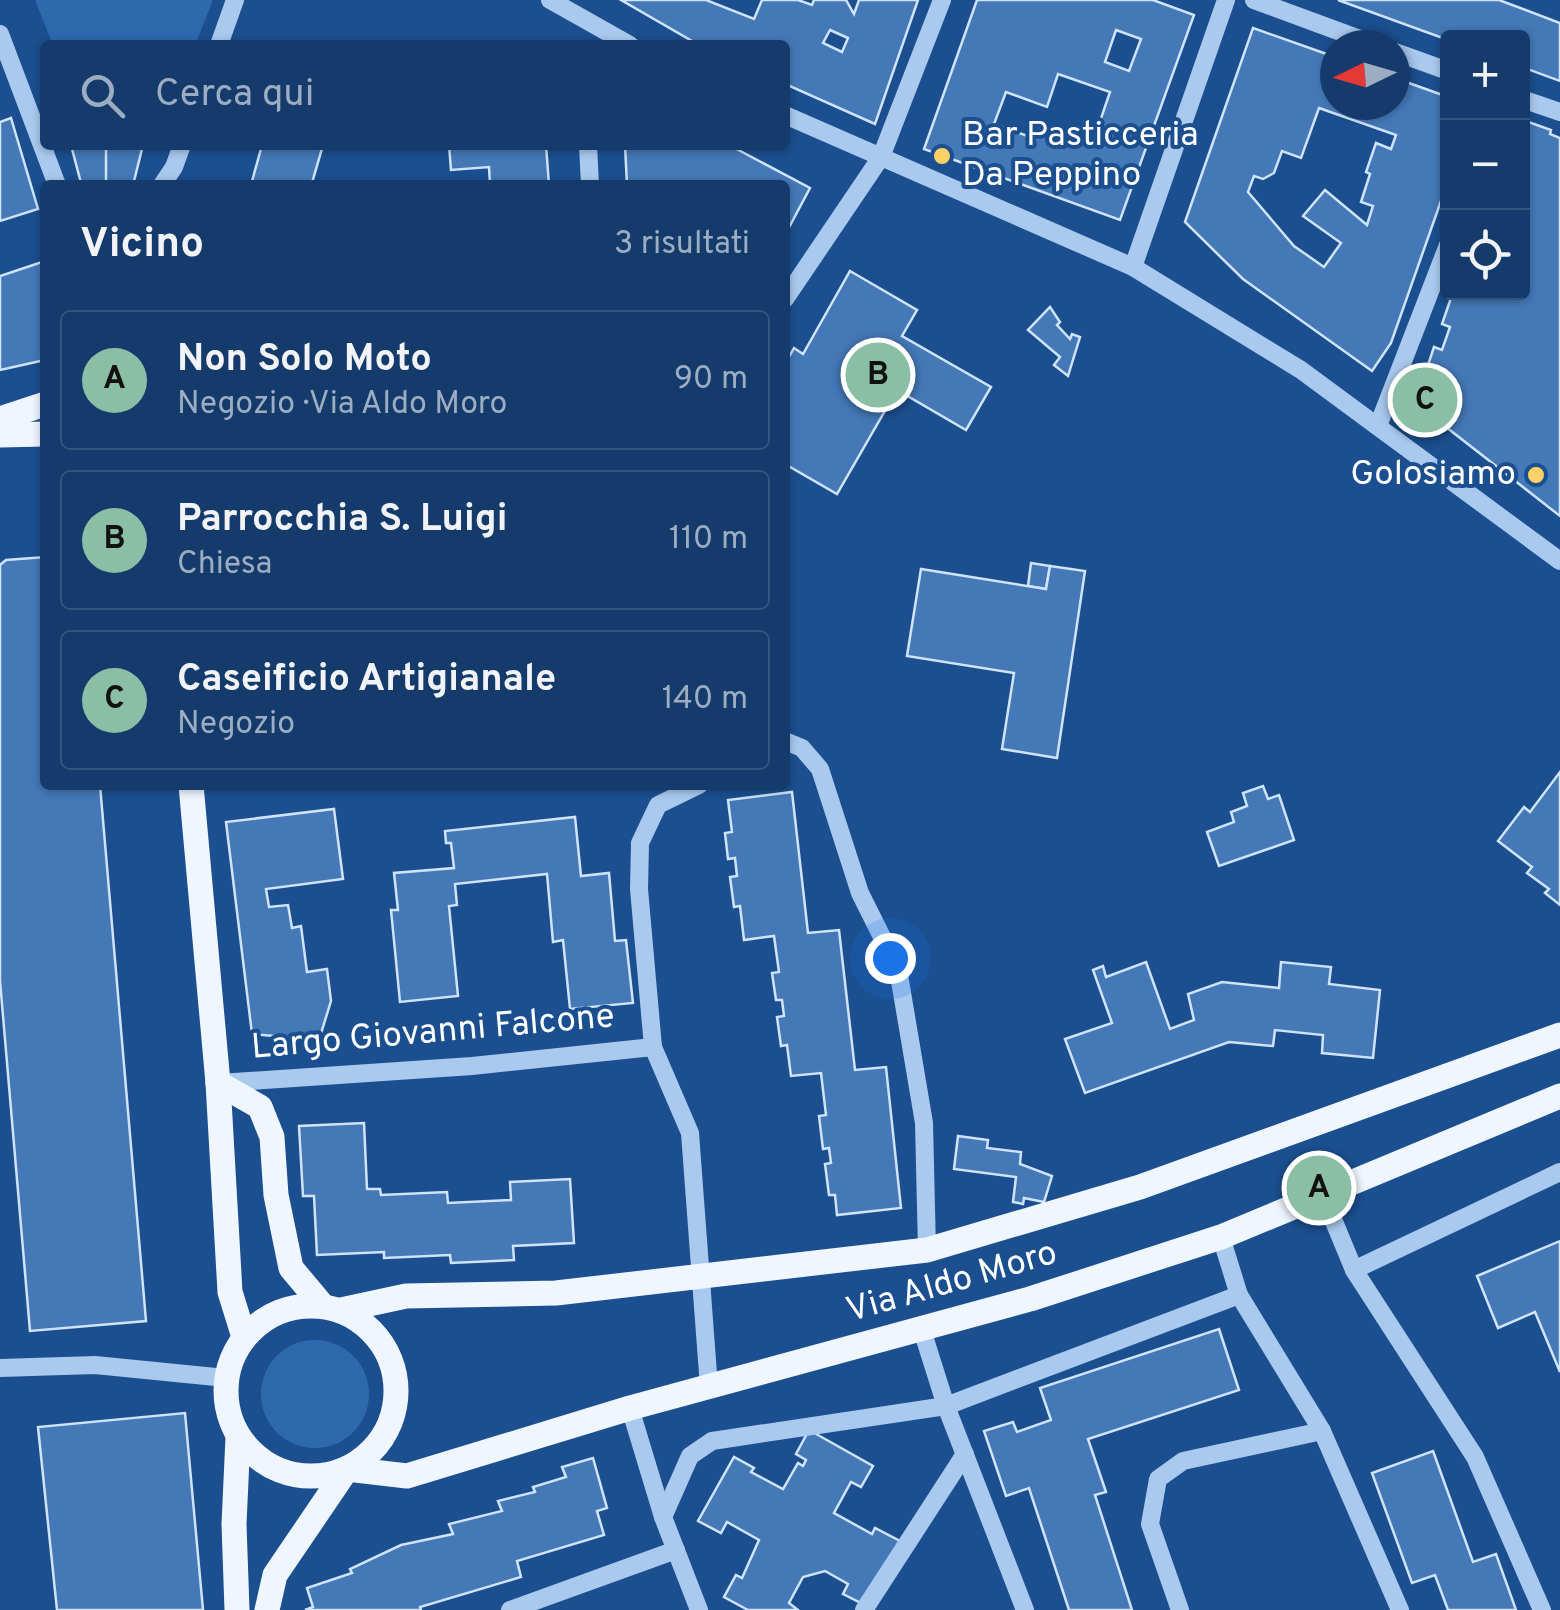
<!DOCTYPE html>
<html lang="it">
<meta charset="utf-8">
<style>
body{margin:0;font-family:Overpass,sans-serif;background:#214673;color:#f1f3f6}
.controls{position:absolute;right:30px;top:30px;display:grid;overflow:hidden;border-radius:10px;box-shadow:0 2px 8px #0004}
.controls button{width:90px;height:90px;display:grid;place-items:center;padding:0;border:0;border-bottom:2px solid #33557e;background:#143b6b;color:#f1f3f6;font:50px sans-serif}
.compass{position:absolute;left:1320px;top:30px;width:90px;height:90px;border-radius:50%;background:#143b6b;box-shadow:0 2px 8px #0004;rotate:265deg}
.you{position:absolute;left:890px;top:958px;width:35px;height:35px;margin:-25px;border:8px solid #fff;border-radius:50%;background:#1a73e8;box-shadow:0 0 0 15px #1a73e833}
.badge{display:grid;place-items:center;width:65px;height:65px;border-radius:50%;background:#8abfa5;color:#111;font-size:32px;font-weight:700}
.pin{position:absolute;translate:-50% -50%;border:5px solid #fff;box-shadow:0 2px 10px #0006}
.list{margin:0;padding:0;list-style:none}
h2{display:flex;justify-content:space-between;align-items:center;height:130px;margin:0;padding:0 40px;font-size:42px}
h2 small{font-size:32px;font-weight:400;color:#9dadc1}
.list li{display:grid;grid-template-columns:65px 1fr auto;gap:30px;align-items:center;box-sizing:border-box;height:140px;margin:0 20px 20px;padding:0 20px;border:2px solid #33557e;border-radius:10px}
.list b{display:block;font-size:38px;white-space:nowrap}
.list p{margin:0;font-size:32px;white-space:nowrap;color:#9dadc1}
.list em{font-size:32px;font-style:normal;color:#9dadc1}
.icon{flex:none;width:55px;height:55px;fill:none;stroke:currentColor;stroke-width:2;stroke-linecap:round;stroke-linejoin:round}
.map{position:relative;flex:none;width:1560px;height:1610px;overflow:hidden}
.search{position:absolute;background:#143b6b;box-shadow:0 2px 8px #0004;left:40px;top:40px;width:750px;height:110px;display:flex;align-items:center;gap:25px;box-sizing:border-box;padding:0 35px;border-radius:10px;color:#9dadc1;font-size:38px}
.panel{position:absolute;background:#143b6b;box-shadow:0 2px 8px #0004;left:40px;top:180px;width:750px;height:610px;border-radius:10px}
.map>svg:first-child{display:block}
</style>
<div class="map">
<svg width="1560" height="1610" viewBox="0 0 1560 1610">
<rect width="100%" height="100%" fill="#1b4f8f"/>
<g fill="#2e69ad">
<polygon points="35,0 213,0 195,45 53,45"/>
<circle cx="315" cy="1394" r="54"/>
</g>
<g fill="#4478b7" stroke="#cfe3fa" stroke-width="2.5" fill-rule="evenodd">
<path d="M621 0H706L754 19 762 0H798L812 5 814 0H846L854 14 859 0H918L875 124 785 84V45H699ZM830 30 848 38 842 52 823 43Z"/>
<path d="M977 0H1153L1194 15 1120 220 924 149ZM1116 30 1141 39 1129 71 1105 62ZM1058 74 1110 92 1092 145 1041 126 1036 139 994 124 1006 92 1047 107Z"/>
<polygon points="1338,0 1499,0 1560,23 1560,81 1522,67 1522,38 1448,38 1448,40"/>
<path d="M1253 28 1335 57V105H1395V78L1448 97V181L1391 343 1372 371 1243 279 1185 222ZM1319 108 1396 135 1391 149 1376 143 1366 172 1370 174 1361 202 1373 206 1367 225 1325 190 1303 216 1341 243 1324 267 1294 246 1248 192 1254 176 1263 179 1274 173 1282 151 1301 158Z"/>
<polygon points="11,118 38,209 0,221 0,122"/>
<polygon points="1523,120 1551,130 1550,134 1560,138 1560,516 1414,402 1421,384 1429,388 1434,371 1427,368 1434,347 1442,350 1450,327 1442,324 1453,292 1522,292"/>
<polygon points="71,145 106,145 107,183 81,183"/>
<polygon points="262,145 323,145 312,183 315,185 251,185"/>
<polygon points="449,145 546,145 549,185 490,185 489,167 451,170"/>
<polygon points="625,145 729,145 810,188 785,235 785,185 627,185"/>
<polygon points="106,148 142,149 133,185 106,185"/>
<polygon points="45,261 45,360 0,370 0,276"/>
<polygon points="850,271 917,310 902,336 991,387 966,430 897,390 837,494 785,464 785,364 794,348 803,354"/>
<polygon points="1050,307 1060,322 1057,325 1070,339 1072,334 1080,337 1068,376 1054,365 1060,357 1028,330"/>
<polygon points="45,557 45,785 100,785 146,1321 30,1331 0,981 0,565 6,560"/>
<polygon points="1031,563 1050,566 1046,589 1028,586"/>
<polygon points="1050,566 1085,571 1057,758 1002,749 1014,673 907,656 921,569 1046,589"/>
<polygon points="1560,772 1560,905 1545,893 1549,889 1527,873 1532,867 1498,841 1524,807 1530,812"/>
<polygon points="1263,786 1268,799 1279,795 1294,840 1219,866 1207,832 1234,822 1231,812 1247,806 1243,793"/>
<polygon points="792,792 808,933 839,930 855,1070 886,1067 901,1208 837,1215 835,1195 829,1195 825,1164 831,1163 829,1148 823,1149 819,1116 826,1115 821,1073 791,1076 787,1045 781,1046 777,1017 784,1016 782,1000 776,1000 772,973 779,972 774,936 744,940 740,906 734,907 730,877 737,876 735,858 728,859 725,833 732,832 728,800"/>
<polygon points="334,809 343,879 266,889 269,907 288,905 292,928 301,926 307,972 327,969 331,1001 319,1040 252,1034 226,822"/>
<polygon points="575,817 581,876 609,873 615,941 626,940 633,1003 570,1009 563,940 553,942 547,874 455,884 457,905 449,906 458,996 400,1002 391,910 398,910 394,873 454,868 451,843 446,843 445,831"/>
<polygon points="1146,962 1170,1029 1194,1020 1188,994 1222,982 1279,988 1281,962 1331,967 1329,984 1380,990 1373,1058 1322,1053 1323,1035 1275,1030 1273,1046 1229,1042 1085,1093 1065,1039 1112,1023 1093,970 1103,966 1106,977"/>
<polygon points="364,1123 367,1189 380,1189 381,1195 447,1192 448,1203 511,1200 510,1182 570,1179 574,1243 513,1246 514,1260 451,1263 450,1255 384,1258 384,1252 317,1255 314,1196 303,1196 299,1126"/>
<polygon points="958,1136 988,1140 987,1148 1021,1152 1020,1164 1052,1176 1044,1202 1024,1198 1023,1204 1013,1202 1016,1177 954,1169"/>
<polygon points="1560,1241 1560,1372 1535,1312 1498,1328 1477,1276"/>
<polygon points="1219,1329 1239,1390 1088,1439 1106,1492 1095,1495 1132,1610 1069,1610 1029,1488 1006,1496 984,1431 1013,1422 1017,1432 1051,1420 1040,1388"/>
<polygon points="185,1413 203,1610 57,1610 38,1427"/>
<polygon points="809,1430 873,1466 861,1487 851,1482 834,1513 872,1534 875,1528 900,1541 865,1605 843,1594 848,1584 825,1571 803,1577 789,1603 798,1610 748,1610 724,1597 736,1575 742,1578 759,1540 727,1522 721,1533 698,1521 734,1457 754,1468 751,1472 783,1489 798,1463 803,1466 806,1460 796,1454"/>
<polygon points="1433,1451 1473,1562 1496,1554 1516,1610 1448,1610 1435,1575 1412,1583 1372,1473"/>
<polygon points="593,1458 607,1508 597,1511 604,1535 517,1561 521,1577 420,1607 421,1610 305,1610 313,1607 307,1588 352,1573 350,1569 401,1545 453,1534 449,1524 502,1511 498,1501 535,1492 533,1487 566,1477 562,1467"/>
</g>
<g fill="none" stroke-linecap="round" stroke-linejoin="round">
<g stroke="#a9c9ee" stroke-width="18">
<polyline points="550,0 630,45"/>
<polyline points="1254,0 1376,45"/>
<polyline points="0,34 57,185"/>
<polyline points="219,45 235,0"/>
<polyline points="1395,52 1448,71"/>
<polyline points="1522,99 1560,112"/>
<polyline points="785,115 1133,267 1301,370 1560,561"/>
<polyline points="588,145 590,185"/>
<polyline points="162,185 174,167 182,145"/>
<polyline points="1133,267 1226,0"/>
<polyline points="785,299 881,157 942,0"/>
<polyline points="1378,426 1448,245"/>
<polyline points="785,741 802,748 820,769 860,893 898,969 924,1123 927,1250"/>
<polyline points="699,785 658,805 640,843 639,889 653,1047 690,1133 709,1387"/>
<polyline points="219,1083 472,1066 653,1047"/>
<polyline points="1323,1195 1354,1270 1475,1457 1542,1610"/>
<polyline points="1221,1237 1239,1295 1322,1431 1400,1610"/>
<polyline points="1354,1270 1560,1172"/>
<polyline points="922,1330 946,1406 1025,1610"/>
<polyline points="0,1368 95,1365 226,1378"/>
<polyline points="630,1408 663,1517 699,1610"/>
<polyline points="663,1517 690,1456 712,1441 946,1406 1239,1295"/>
<polyline points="510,1610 676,1550"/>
<polyline points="864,1610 965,1454"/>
<polyline points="1180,1610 1150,1524 1158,1479 1183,1461 1322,1431"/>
</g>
<g stroke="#f0f6ff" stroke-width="25">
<polyline points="0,419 45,404"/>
<polyline points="0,435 45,434"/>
<polyline points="191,785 218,1083 230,1292 244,1337"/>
<polyline points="218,1083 260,1107 272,1137 276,1195 291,1268 322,1305"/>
<circle cx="311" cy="1391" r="85"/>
<polyline points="341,1310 406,1296 556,1293 927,1250 1140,1187 1560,1035"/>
<polyline points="237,1610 234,1524 238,1437"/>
<polyline points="267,1610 275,1575 347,1469 407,1476 630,1408 1030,1299 1221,1237 1560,1096"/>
</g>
</g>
<g fill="#ffd166" stroke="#1b4f8f" stroke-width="4">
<circle cx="942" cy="156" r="10"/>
<circle cx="1536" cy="475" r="10"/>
</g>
<g text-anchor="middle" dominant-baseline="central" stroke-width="8" stroke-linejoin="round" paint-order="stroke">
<g font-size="35" fill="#fff" stroke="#1b4f8f" text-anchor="start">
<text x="962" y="136">Bar Pasticceria<tspan x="962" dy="40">Da Peppino</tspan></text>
<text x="1516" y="475" text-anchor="end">Golosiamo</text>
</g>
<g font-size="35" fill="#fff" stroke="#1b4f8f">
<text transform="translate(433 1033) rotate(-5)">Largo Giovanni Falcone</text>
<text transform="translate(952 1283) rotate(-16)">Via Aldo Moro</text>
</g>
</g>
</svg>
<div class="controls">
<button>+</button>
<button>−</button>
<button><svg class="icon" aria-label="locate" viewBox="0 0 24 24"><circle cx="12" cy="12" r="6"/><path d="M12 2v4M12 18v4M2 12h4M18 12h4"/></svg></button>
</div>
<svg class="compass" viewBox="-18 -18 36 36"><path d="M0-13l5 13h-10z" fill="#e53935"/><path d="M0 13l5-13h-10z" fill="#9dadc1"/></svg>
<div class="you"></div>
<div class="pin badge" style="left:1319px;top:1188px">A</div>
<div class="pin badge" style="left:878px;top:375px">B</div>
<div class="pin badge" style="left:1425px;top:400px">C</div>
<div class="search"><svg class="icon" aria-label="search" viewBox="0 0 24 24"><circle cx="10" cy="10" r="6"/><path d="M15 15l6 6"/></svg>Cerca qui</div>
<section class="panel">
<h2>Vicino<small>3 risultati</small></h2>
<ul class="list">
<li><span class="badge">A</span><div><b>Non Solo Moto</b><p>Negozio · Via Aldo Moro</p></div><em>90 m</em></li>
<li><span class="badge">B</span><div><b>Parrocchia S. Luigi</b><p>Chiesa</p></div><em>110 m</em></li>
<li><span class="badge">C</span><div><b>Caseificio Artigianale</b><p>Negozio</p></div><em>140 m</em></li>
</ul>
</section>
</div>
